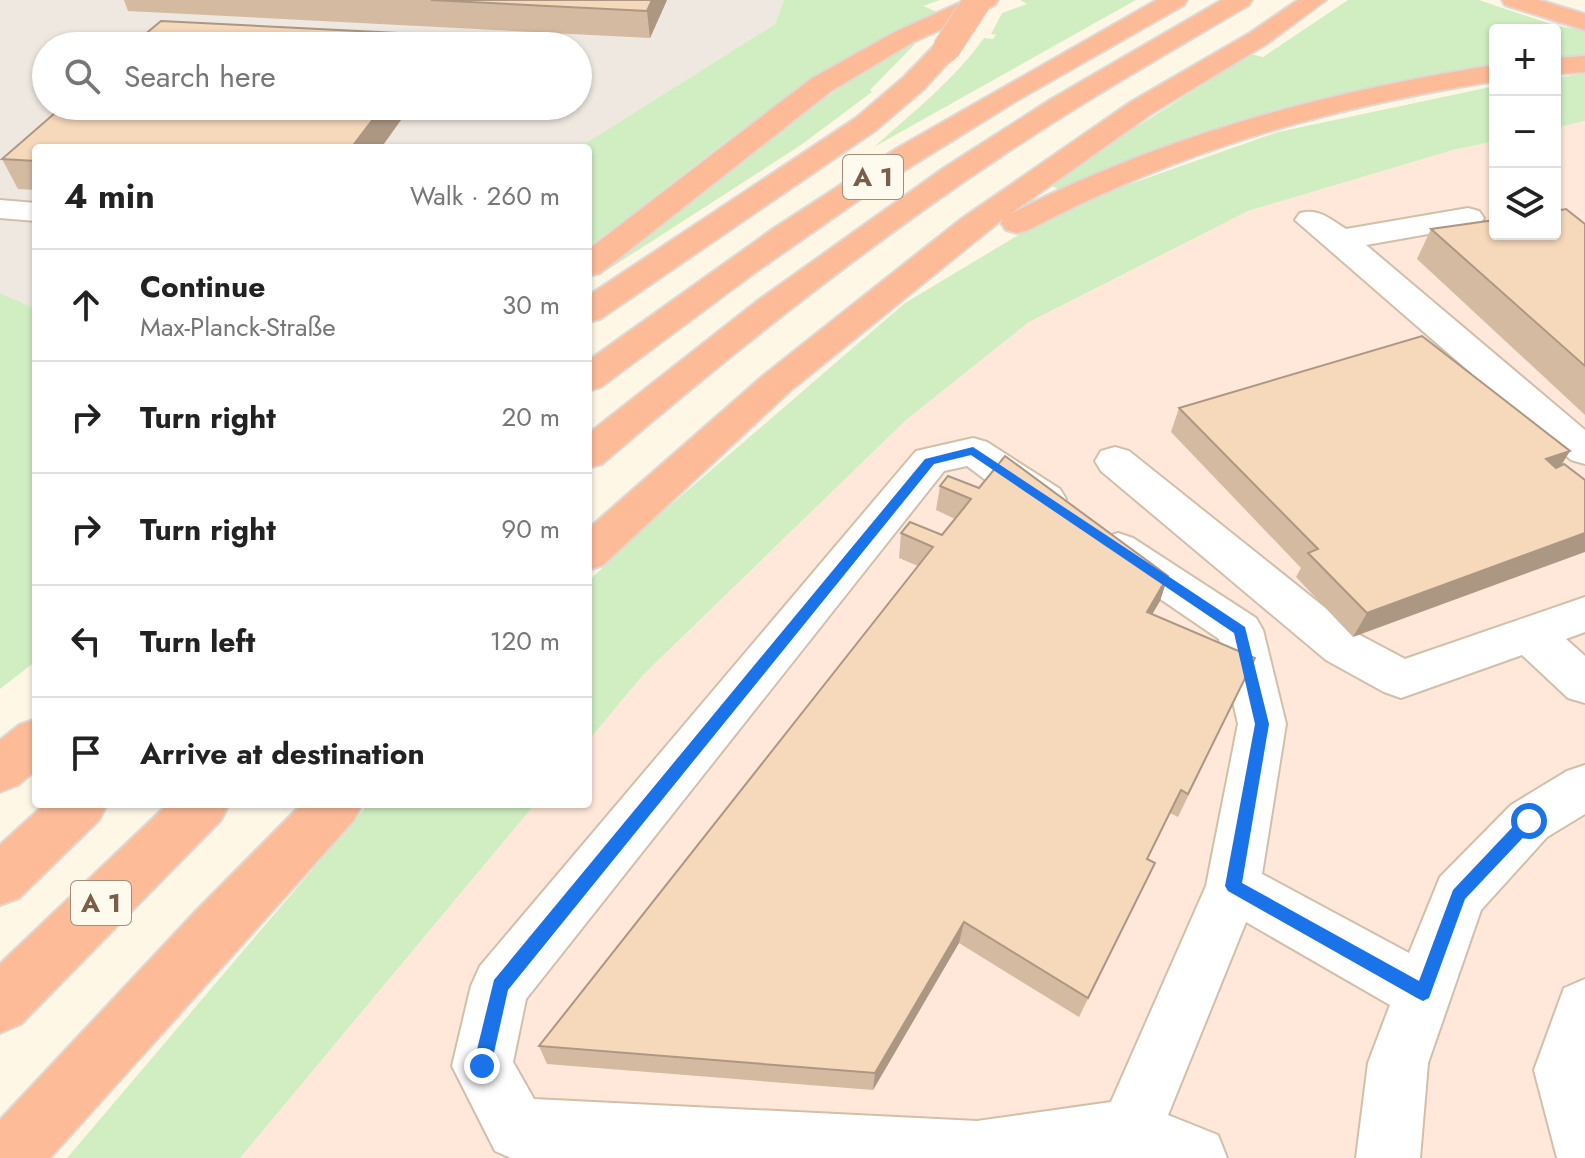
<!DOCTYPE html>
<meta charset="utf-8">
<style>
body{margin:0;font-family:Jost,sans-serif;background:#f6f6f6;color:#222}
.controls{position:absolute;right:24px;top:24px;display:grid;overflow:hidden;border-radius:8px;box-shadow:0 2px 6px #0004}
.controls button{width:72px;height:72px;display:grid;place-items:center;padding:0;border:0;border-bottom:2px solid #e0e0e0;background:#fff;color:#222;font:40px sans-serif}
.stop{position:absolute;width:24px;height:24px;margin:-18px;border:6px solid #1a73e8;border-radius:50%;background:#fff}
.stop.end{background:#1a73e8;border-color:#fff;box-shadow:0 2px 8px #0008}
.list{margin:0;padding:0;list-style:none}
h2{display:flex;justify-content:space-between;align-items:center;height:104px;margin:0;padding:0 32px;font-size:34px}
h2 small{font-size:26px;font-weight:400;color:#767676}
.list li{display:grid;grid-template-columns:52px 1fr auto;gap:24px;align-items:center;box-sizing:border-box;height:112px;padding:0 32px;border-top:2px solid #e0e0e0}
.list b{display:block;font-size:30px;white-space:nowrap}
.list p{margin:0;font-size:26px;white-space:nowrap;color:#767676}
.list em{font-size:26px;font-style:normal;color:#767676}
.icon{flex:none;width:44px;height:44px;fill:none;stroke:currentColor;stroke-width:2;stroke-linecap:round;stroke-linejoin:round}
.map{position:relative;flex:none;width:1585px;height:1158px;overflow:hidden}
.search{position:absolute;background:#fff;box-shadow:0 2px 6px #0004;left:32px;top:32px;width:560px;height:88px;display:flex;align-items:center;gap:20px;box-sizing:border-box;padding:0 28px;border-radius:44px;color:#767676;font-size:30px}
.panel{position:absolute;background:#fff;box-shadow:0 2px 6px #0004;left:32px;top:144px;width:560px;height:664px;border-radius:8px}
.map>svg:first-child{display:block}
</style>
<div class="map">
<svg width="1585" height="1158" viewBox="0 0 1585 1158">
<rect width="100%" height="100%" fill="#fef7e6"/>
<polygon fill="#ffe8d9" points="1585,121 1585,1158 240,1158 535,804 588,804 588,741 643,675 906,420 1029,322 1248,211 1453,150 1495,141 1495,234 1555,234 1555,128"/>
<path fill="#eee8e0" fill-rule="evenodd" d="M0 0H784L775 24 578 148H36V309L0 293ZM46 46H578V106H46Z"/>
<g fill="#d1eec3">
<path d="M784 0H940L923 6 937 12C806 68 701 164 588 247V148H578L775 24Z"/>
<path d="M1020 0H1136L874 147C912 113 954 80 984 38L993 39 996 35 991 34 1002 13 1027 4Z"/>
<path d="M1348 0H1479L1557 26 1585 30V57L1555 60V30H1495V67C1343 86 1197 124 1058 189L1052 186 1130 131 1251 54 1263 57Z"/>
<path d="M913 43 915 44 870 90 872 92 801 145 598 276C700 194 798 107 913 43Z"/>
<polygon points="1585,73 1585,121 1555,128 1555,78"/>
<polygon points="1495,86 1495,141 1453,150 1248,211 1029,322 906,420 643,675 588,741 588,582 631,539 905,303 1065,207 1278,132"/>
<polygon points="0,293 36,309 36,661 0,689"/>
<polygon points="368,804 535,804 240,1158 67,1158"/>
</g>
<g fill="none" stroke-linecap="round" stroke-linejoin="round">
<g stroke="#d2bfaa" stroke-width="4">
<g id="minor">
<polygon points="0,200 36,203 36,221 0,218"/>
<path d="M1468 208 1479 211 1484 218 1479 225 1366 245 1585 430V464L1571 460 1295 220 1300 213C1319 208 1330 219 1346 229Z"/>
<path d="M973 438 987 442 1060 489 1066 499 1060 509C1026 519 993 484 967 466L944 471 526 999 513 1062 534 1099 977 1121 1111 1102 1206 886 1238 724 1219 639 1103 560 1097 549 1103 538 1118 533 1133 538 1256 618 1263 630 1286 724 1262 874 1409 953 1440 877 1511 805 1567 771 1585 765V814L1547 837 1481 910 1428 1063 1420 1158H1356L1368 1063 1390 1005 1246 922 1168 1115 1218 1135 1227 1158H511L495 1151 452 1066 471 986 480 966 916 451Z"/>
<polygon points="1115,447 1129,451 1358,634 1405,659 1585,597 1585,632 1566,639 1585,656 1585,703 1568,698 1522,655 1401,698 1384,692 1326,660 1101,471 1095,461 1101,451"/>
<polygon points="1585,979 1585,1158 1557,1158 1534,1070 1564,988"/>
</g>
</g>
<g stroke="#dfd8d3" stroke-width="4">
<g id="highway">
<polygon points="966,0 998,0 995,5 913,42 831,91 600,273 588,276 588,250 811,79 895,32"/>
<polygon points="1157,0 1187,0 1184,5 1016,101 876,188 757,271 601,387 588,391 588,361 773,229 896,149"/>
<path d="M1222 0H1252L1249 5C1165 54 1081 103 1000 157 861 250 729 355 602 464L588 468V434L756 302 944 168 1050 100Z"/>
<path d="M1298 0H1326L1268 43 1151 114 1010 214C1164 135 1325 92 1495 65V81C1325 108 1181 150 1028 230L1017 233 1006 230 1001 223 1004 218 790 391 603 565 588 570V529L764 375 960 220 1131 102 1250 33Z"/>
<polygon points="1502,0 1539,0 1585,14 1585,30 1505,5"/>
<polygon points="946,41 955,43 959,49 955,55 924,89 876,130 600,319 588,322 588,296 856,118 904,77 937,43"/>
<polygon points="1585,56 1585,72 1555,74 1555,58"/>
<polygon points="36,719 36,770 18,785 0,792 0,740 19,725"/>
<polygon points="45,804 107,804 99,820 19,898 0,905 0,845"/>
<polygon points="168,804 229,804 221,820 21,1024 0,1033 0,964"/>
<polygon points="302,804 362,804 354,820 50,1158 0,1158 0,1120 193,914"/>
</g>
</g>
<use href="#minor" fill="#fff" fill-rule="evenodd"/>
<use href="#highway" fill="#fdbb98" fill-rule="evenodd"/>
<g stroke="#dfd8d3" stroke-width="29" stroke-linecap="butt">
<polyline id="highway-bridge" points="946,49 978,0"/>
</g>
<use href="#highway-bridge" stroke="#fdbb98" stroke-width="27"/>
</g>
<g fill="#d4baa1">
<polygon points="124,0 667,0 650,38 128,11"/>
<polygon points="36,148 36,190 18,189 2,159"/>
<polygon points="1585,224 1585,415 1417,259 1431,229"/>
<polygon points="1179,408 1570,451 1561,466 1353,637 1296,577 1301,568 1171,432"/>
<polygon points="940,486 1168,576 1160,601 1152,614 1255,658 1178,817 1170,813 1147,859 1155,863 1079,1017 959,943 873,1090 547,1064 539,1046 918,566 899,558 901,533 942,535 955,519 936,510"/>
</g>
<g fill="#ac9783">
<polygon points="652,0 667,0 650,38 647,11"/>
<polygon points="436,35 438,46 428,46"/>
<polygon points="383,106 411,106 381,148 351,148"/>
<polygon points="1570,451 1554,476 1546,459"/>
<polygon points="1585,533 1585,552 1353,637 1367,613"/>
<polygon points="1168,576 1160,601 1139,637 1147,612"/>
<polygon points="964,922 959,943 873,1090 875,1073"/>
</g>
<g fill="#f6d8bb" stroke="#ac9783" stroke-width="2">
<polygon points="431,0 652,0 647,11"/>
<polygon points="161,21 436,35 428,46 131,46"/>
<polygon points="63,106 383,106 351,148 36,148 36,161 2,159"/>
<polygon points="1566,209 1585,224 1585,366 1431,229 1495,220 1495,234 1555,234 1555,211"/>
<polygon points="1422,336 1570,451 1546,459 1556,468 1564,464 1585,480 1585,533 1367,613 1308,553 1318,549 1179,408"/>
<polygon points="1005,456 1168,576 1147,612 1255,658 1188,794 1181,790 1147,859 1155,863 1088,998 964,922 875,1073 539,1046 933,547 901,533 910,522 942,535 971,499 940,486 948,476 979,488"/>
</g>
<polygon fill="#1a73e8" points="973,447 1245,627 1269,724 1242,883 1419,981 1453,890 1523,816 1534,816 1534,826 1465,899 1429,998 1423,1001 1417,998 1228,891 1225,886 1255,724 1234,633 971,455 934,464 508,990 491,1066 488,1072 482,1075 475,1072 473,1066 494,980 925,459"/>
<g text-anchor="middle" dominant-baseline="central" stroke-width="8" stroke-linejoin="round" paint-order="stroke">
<g fill="#fffaee" stroke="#a38d7a" stroke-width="2">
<rect x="843" y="155" width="60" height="44" rx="6"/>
<rect x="71" y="881" width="60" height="44" rx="6"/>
</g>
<g font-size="26" font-weight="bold" fill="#7b5e48">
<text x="873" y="177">A 1</text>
<text x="101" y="903">A 1</text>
</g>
</g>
</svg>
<div class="controls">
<button>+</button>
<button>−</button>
<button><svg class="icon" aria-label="layers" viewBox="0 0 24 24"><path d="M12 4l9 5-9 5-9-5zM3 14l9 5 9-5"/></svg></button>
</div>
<div class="stop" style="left:1529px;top:821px"></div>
<div class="stop end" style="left:482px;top:1066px"></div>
<div class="search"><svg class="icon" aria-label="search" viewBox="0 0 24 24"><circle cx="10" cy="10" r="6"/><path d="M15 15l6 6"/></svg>Search here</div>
<section class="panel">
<h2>4 min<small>Walk · 260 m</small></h2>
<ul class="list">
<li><svg class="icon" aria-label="ahead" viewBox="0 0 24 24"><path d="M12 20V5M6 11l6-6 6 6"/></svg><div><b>Continue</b><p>Max-Planck-Straße</p></div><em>30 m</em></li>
<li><svg class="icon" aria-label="right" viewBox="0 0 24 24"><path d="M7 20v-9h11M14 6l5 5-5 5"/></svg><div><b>Turn right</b></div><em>20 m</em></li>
<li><svg class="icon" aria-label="right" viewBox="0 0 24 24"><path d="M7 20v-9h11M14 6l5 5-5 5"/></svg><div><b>Turn right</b></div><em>90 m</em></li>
<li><svg class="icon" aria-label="left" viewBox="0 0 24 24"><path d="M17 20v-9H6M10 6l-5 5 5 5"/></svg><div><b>Turn left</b></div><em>120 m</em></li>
<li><svg class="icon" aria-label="arrive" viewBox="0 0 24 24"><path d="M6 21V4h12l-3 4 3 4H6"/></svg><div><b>Arrive at destination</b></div></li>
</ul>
</section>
</div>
